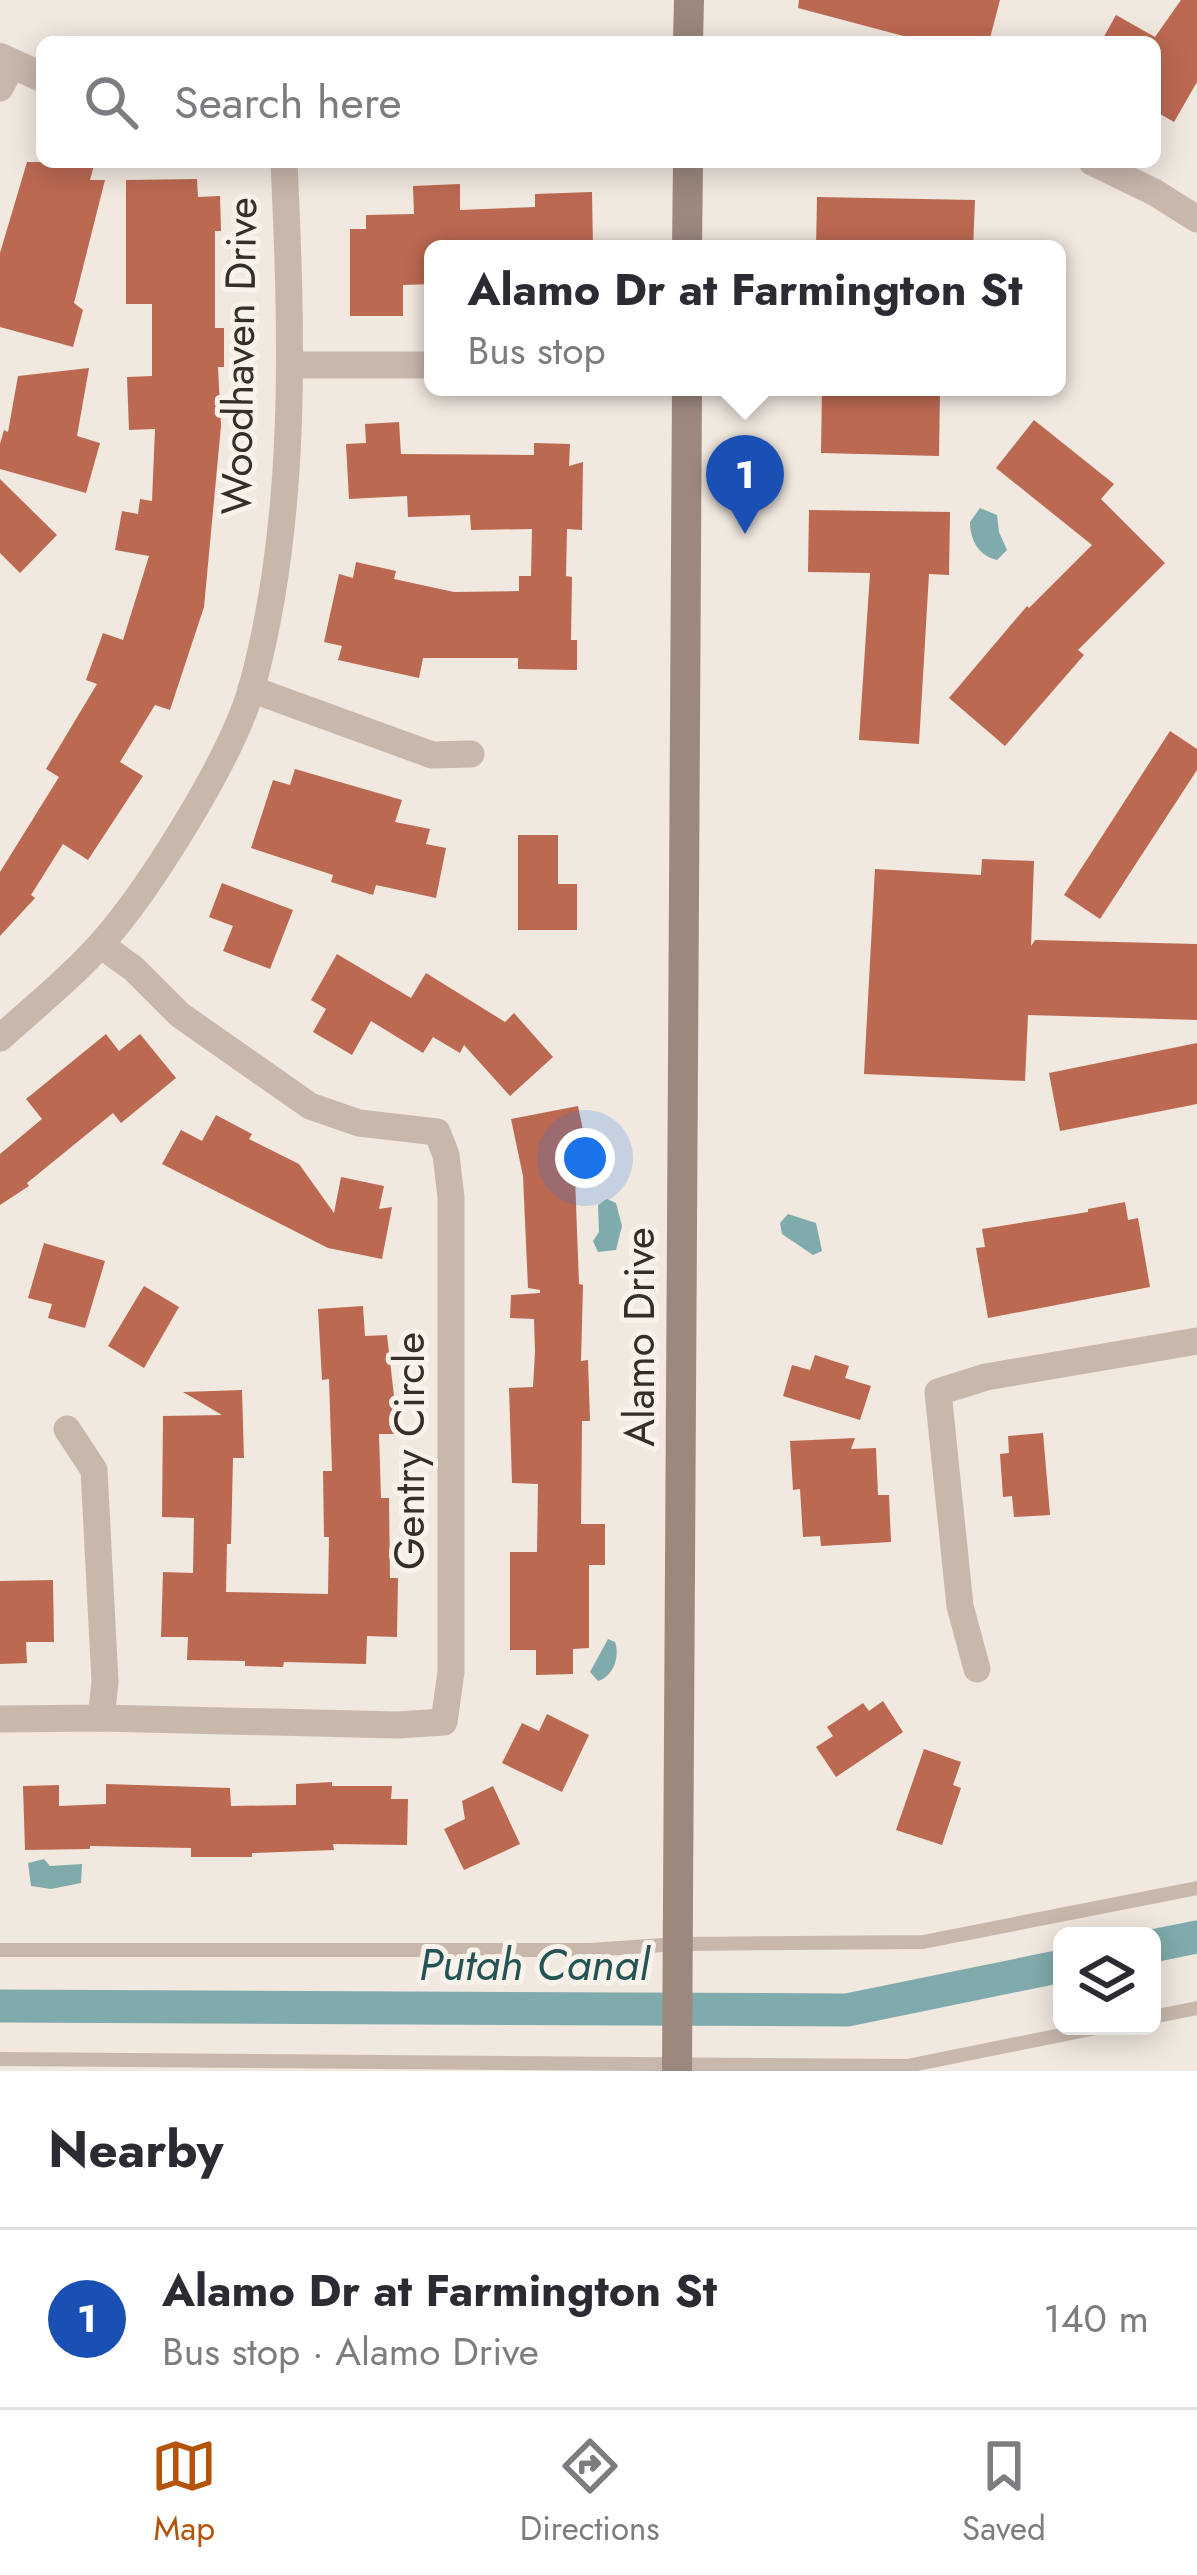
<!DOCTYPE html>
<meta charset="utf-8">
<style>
body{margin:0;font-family:Jost,sans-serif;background:#f7f7f7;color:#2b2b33}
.controls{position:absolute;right:36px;bottom:36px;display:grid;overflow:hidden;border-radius:18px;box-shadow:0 6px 30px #0003}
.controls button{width:108px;height:108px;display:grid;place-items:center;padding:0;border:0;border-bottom:3px solid #e1e1e2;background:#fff;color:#2b2b33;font:60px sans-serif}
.you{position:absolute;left:585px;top:1158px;width:42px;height:42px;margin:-30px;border:9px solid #fff;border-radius:50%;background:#1a73e8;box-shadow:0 0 0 18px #1a73e833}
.badge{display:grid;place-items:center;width:78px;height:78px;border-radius:50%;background:#b45309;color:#fff;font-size:39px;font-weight:700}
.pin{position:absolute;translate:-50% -99px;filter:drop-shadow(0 3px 6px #0008)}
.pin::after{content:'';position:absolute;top:63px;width:42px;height:36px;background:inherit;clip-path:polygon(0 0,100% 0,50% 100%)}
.popup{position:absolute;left:424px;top:240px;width:642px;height:156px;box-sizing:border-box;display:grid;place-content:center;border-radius:18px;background:#fff;filter:drop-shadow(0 3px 9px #0005);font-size:39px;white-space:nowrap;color:#7c7c81}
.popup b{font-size:45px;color:#2b2b33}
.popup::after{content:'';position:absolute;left:50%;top:100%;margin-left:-24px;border:24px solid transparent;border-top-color:#fff}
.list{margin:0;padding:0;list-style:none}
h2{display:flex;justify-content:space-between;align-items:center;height:156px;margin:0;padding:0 48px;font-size:51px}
h2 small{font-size:39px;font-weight:400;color:#7c7c81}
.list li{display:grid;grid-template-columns:78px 1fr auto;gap:36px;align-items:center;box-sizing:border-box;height:180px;padding:0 48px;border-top:3px solid #e1e1e2}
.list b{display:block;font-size:45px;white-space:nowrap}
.list p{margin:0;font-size:39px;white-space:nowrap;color:#7c7c81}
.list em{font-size:39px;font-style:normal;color:#7c7c81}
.icon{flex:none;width:66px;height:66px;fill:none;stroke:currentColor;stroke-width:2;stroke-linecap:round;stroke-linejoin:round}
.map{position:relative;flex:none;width:1197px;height:2071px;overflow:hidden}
.search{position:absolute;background:#fff;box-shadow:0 6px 30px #0003;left:36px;right:36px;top:36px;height:132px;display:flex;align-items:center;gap:30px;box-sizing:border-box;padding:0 42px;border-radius:18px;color:#7c7c81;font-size:45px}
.sheet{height:336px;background:#fff}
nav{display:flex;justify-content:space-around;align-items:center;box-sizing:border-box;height:168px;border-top:3px solid #e1e1e2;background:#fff;font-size:33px;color:#7c7c81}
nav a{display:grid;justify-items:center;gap:6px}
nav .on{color:#b45309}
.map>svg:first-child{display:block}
</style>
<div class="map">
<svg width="1197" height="2071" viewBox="0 0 1197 2071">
<rect width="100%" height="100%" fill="#f1e8df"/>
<g fill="#80abac">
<path d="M980 508 997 515 999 532 1007 550 997 560C979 556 970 540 970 522Z"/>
<polygon points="607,1199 616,1203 622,1226 616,1250 598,1252 593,1241 599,1232 598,1205"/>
<polygon points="788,1214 816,1223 822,1251 813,1255 782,1234 780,1223"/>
<path d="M608 1639 615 1642C620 1656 614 1676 598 1681L590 1672Z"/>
<polygon points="44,1859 50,1866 82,1864 81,1883 51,1889 31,1886 28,1863"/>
</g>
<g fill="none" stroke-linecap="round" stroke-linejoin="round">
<g stroke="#80abac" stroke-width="33">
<polyline points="1152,1946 1197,1937"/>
<polyline points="0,2006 847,2010 1062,1966"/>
</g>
</g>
<g fill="#bc6952">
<polygon points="799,0 1000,0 989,42 926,42 798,8"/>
<polygon points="1181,0 1197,0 1197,82 1174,122 1155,111 1155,42 1101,42 1116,15 1155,37"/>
<polygon points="27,162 95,162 90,180 105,180 74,303 83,310 73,347 0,327 0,253"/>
<polygon points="197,179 198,197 220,196 221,231 215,231 215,328 224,328 224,367 218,367 221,426 204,607 170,710 155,705 120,762 143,776 88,860 63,844 31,895 35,898 0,936 0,872 59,777 46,769 97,684 86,680 103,633 123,640 149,556 115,550 122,511 138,514 140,499 152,501 155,429 129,430 127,377 152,376 152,304 126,304 126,180"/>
<polygon points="460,184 460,210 535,207 535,194 592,192 593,249 433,249 433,284 403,285 403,316 350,316 350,229 366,229 366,215 414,214 413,186"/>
<polygon points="817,197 975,200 973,249 816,249"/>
<polygon points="89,368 77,436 100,443 86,493 0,469 0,444 4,430 8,432 18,376"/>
<polygon points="822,388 940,390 939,456 821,453"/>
<polygon points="1034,420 1114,484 1101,499 1165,563 1078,650 1084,655 1005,746 949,698 1027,606 1029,608 1092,545 996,468"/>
<polygon points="399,422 401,454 534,455 534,443 570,444 569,466 583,462 582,530 567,529 566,576 572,577 571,640 577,640 577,670 518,669 518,658 423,658 419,678 338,660 342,646 324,642 339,574 353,578 356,562 396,571 394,579 454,592 519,591 519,576 531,576 532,529 471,530 470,515 408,517 407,496 349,499 346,444 366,443 365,424"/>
<polygon points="0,479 57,535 20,573 0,553"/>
<polygon points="809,510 950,512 949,575 929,574 919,744 859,740 870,573 808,572"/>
<polygon points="1170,731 1197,749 1197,770 1100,919 1064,895"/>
<polygon points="295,769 402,800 395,822 430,829 426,844 446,848 436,898 376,885 373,895 331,882 333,875 251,848 273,780 290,785"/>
<polygon points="518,835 558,835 558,884 577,884 577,930 518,930"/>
<polygon points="982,859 1034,861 1031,946 1035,940 1197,944 1197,1020 1028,1015 1025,1081 864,1074 875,869 981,875"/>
<polygon points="222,883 293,910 270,969 223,951 233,926 209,917"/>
<polygon points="337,954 411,998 426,973 505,1022 514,1013 553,1057 510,1096 464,1045 460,1053 433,1037 423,1053 371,1021 352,1055 313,1032 326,1009 311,1000"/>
<polygon points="106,1034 119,1051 140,1034 176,1078 121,1123 113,1113 27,1183 29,1186 0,1205 0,1154 42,1119 26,1099"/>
<polygon points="1197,1043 1197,1104 1060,1131 1049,1073"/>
<polygon points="578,1106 592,1174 575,1177 579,1284 583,1285 581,1361 588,1360 590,1421 582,1421 581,1524 605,1524 605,1565 589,1565 589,1648 573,1649 573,1674 536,1675 536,1650 510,1650 510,1552 537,1552 538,1484 512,1483 509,1388 533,1387 535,1352 534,1319 510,1318 511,1295 540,1293 540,1290 528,1288 523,1176 511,1119"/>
<polygon points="216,1115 252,1134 249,1139 299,1164 334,1213 341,1177 384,1186 379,1209 392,1207 382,1259 328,1248 162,1164 181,1130 202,1141"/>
<polygon points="1125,1202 1128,1220 1138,1218 1150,1287 988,1318 976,1248 985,1247 982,1229 1088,1212 1088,1209"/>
<polygon points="44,1243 105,1261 85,1328 48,1318 52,1304 28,1298"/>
<polygon points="144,1286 179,1307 144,1368 108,1346"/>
<polygon points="363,1306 365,1336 387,1335 394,1396 395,1434 379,1434 381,1498 389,1498 390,1578 398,1578 397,1637 367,1636 366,1664 284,1662 283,1667 245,1666 245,1661 187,1660 188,1637 161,1637 163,1572 193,1573 194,1518 162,1517 163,1416 222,1415 183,1392 242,1390 244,1458 233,1458 231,1544 227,1544 226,1592 328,1594 329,1537 324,1537 323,1471 332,1471 329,1379 322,1380 318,1309"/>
<polygon points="815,1355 849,1366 845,1378 871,1386 860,1420 783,1396 792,1365 810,1370"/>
<polygon points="1043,1433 1050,1515 1014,1517 1012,1496 1003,1497 1000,1454 1009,1453 1008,1436"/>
<polygon points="855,1438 851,1449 876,1448 878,1495 889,1495 891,1542 821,1546 820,1536 803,1537 800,1489 793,1490 790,1441"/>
<polygon points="53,1580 54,1642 26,1642 27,1663 0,1664 0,1581"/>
<polygon points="883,1701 903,1732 836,1777 816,1747 833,1736 827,1727 863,1703 869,1711"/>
<polygon points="547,1714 589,1735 562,1792 502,1763 522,1723 539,1731"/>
<polygon points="924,1749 961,1762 953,1785 961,1788 942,1845 896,1830"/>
<polygon points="332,1782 332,1786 392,1786 391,1799 408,1799 407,1845 333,1844 334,1850 252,1853 252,1857 191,1857 191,1848 90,1846 90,1849 25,1850 23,1786 59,1785 59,1806 106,1804 106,1784 230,1788 231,1806 296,1805 296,1784"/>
<polygon points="493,1786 520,1844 464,1870 444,1829 465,1819 462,1801"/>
</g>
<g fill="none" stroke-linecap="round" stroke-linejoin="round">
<g stroke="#c8b8ac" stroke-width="14">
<polyline points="0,1950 590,1950 678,1944 923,1942 1197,1888"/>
<polyline points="1152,2017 1197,2008"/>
<polyline points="0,2059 907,2066 1106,2026"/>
</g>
<g stroke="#c8b8ac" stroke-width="27">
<polyline points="0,88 12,65"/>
<polyline points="1092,162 1154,192 1197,219"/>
<polyline points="290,365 433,365"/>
<polyline points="251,689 432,755 471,754"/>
<path d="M0 1038C33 1008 70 979 100 945 149 890 232 758 252 687 298 518 292 335 284 162"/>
<polyline points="67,1429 94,1470 105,1682 101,1718"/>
<polyline points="977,1669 960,1606 938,1392 986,1377 1197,1341"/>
<polyline points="0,1719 101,1718 397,1725 444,1722 451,1672 451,1197 446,1155 437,1132 359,1123 310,1106 180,1015 134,969 101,945"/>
</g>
<polyline stroke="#c8b8ac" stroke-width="30" points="0,58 42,77"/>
<g stroke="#9c887d" stroke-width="30">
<polyline points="688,42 689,0"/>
<polyline points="687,249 688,162"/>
<polyline points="677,2071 687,387"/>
</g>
</g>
<g text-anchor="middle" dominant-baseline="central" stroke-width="10" stroke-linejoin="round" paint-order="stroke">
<g font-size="42" fill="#372e2a" stroke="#f9f2eb">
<text transform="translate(239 356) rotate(-89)">Woodhaven Drive</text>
<text transform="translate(639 1337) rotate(-90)">Alamo Drive</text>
<text transform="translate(409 1451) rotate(-90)">Gentry Circle</text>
</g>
<g font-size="45" font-style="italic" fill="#235355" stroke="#f9f2eb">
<text x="534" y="1964">Putah Canal</text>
</g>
</g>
</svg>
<div class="controls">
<button><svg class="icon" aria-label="layers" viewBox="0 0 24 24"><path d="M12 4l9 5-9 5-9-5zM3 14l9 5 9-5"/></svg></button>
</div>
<div class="you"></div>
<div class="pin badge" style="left:745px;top:534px;background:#1a4fb4">1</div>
<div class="popup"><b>Alamo Dr at Farmington St</b>Bus stop</div>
<div class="search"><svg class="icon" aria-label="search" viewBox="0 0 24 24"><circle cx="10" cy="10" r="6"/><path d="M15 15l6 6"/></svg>Search here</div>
</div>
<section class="sheet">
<h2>Nearby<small></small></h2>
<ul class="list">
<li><span class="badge" style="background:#1a4fb4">1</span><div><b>Alamo Dr at Farmington St</b><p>Bus stop · Alamo Drive</p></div><em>140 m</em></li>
</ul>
</section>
<nav>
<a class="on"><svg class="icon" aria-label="map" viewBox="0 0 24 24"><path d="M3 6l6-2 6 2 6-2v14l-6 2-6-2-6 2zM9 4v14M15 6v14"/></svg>Map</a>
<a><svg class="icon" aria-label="directions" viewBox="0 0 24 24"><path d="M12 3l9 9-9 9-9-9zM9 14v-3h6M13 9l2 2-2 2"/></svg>Directions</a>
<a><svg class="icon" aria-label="saved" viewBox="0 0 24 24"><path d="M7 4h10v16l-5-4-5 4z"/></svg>Saved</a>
</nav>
